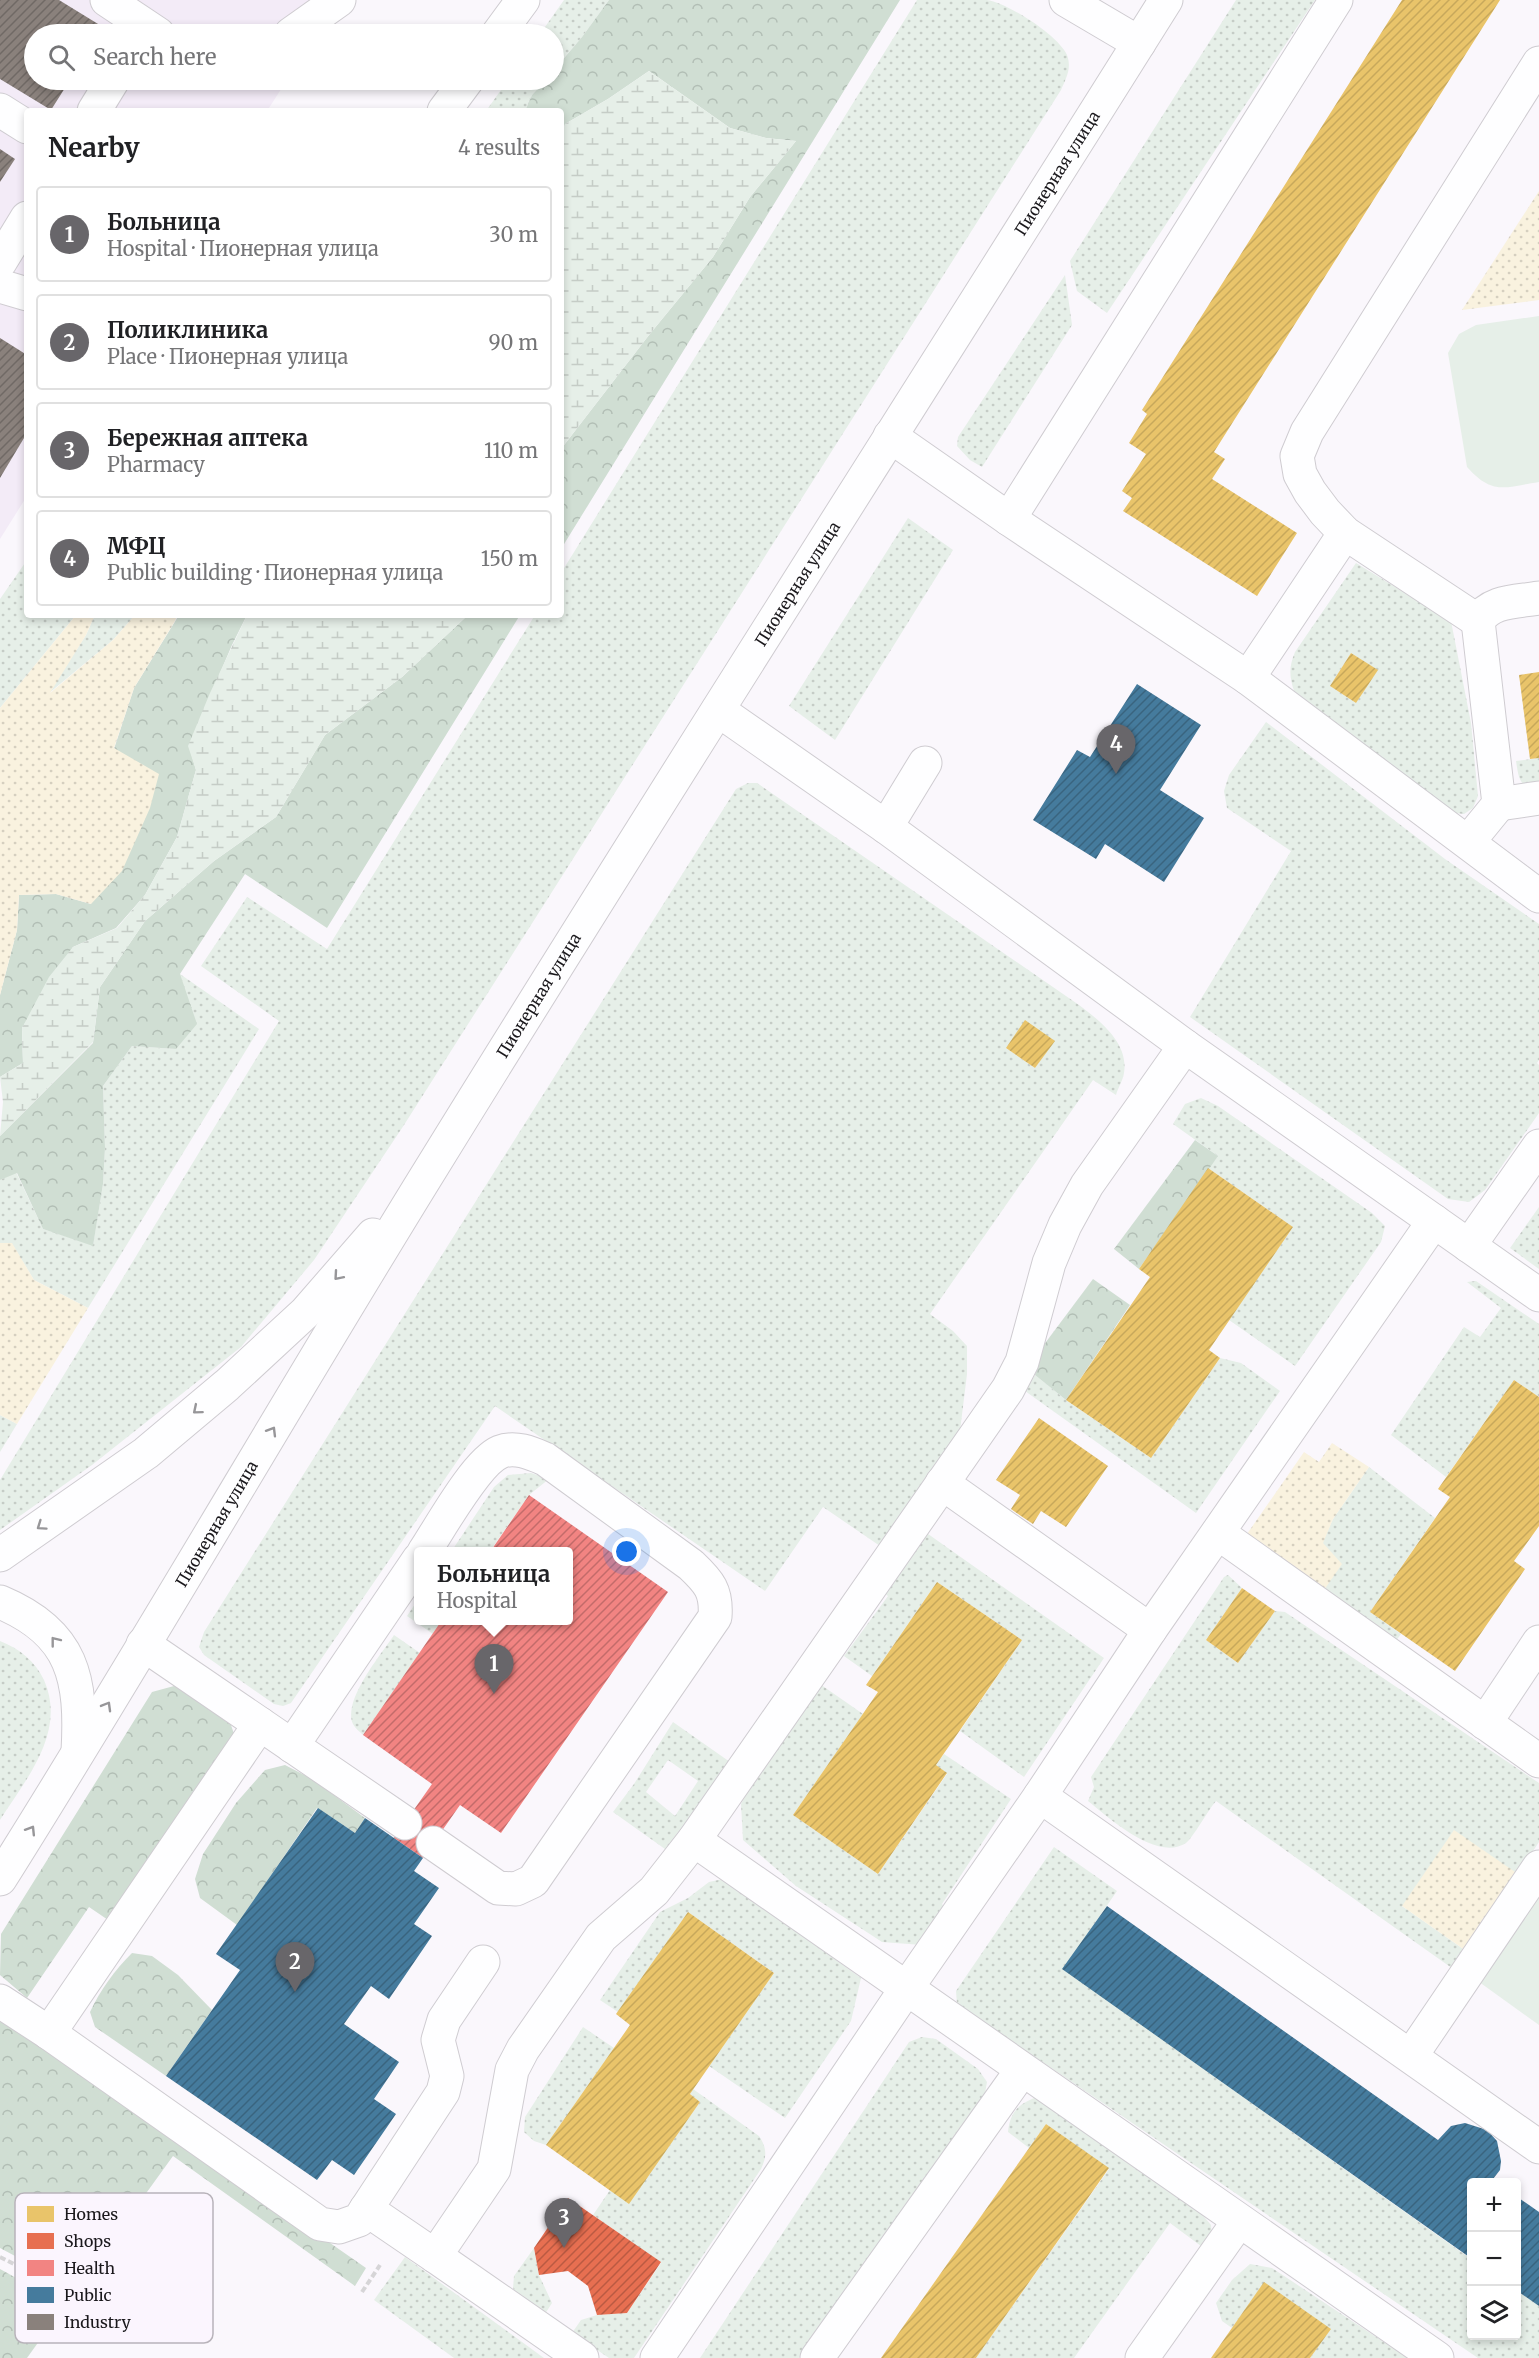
<!DOCTYPE html>
<meta charset="utf-8">
<style>
body{margin:0;font-family:Merriweather,serif;background:#f2f2f2;color:#202124}
.controls{position:absolute;right:18px;bottom:18px;display:grid;overflow:hidden;border-radius:6px;box-shadow:0 3px 9px #0003}
.controls button{width:54px;height:54px;display:grid;place-items:center;padding:0;border:0;border-bottom:2px solid #e0e0e0;background:#fff;color:#202124;font:30px sans-serif}
.you{position:absolute;left:627px;top:1552px;width:21px;height:21px;margin:-15px;border:4px solid #fff;border-radius:50%;background:#1a73e8;box-shadow:0 0 0 9px #1a73e833}
.badge{display:grid;place-items:center;width:39px;height:39px;border-radius:50%;background:#68666a;color:#fff;font-size:20px;font-weight:700}
.pin{position:absolute;translate:-50% -50px;filter:drop-shadow(0 2px 3px #0008)}
.pin::after{content:'';position:absolute;top:32px;width:21px;height:18px;background:inherit;clip-path:polygon(0 0,100% 0,50% 100%)}
.popup{position:absolute;left:414px;top:1547px;width:159px;height:78px;box-sizing:border-box;display:grid;place-content:center;border-radius:6px;background:#fff;filter:drop-shadow(0 2px 4px #0005);font-size:20px;white-space:nowrap;color:#757577}
.popup b{font-size:22px;color:#202124}
.popup::after{content:'';position:absolute;left:50%;top:100%;margin-left:-12px;border:12px solid transparent;border-top-color:#fff}
.list{margin:0;padding:0;list-style:none}
h2{display:flex;justify-content:space-between;align-items:center;height:78px;margin:0;padding:0 24px;font-size:26px}
h2 small{font-size:20px;font-weight:400;color:#757577}
.list li{display:grid;grid-template-columns:39px 1fr auto;gap:18px;align-items:center;box-sizing:border-box;height:96px;margin:0 12px 12px;padding:0 12px;border:2px solid #e0e0e0;border-radius:6px}
.list b{display:block;font-size:22px;white-space:nowrap}
.list p{margin:0;font-size:20px;white-space:nowrap;color:#757577}
.list em{font-size:20px;font-style:normal;color:#757577}
.icon{flex:none;width:33px;height:33px;fill:none;stroke:currentColor;stroke-width:2;stroke-linecap:round;stroke-linejoin:round}
.map{position:relative;flex:none;width:1539px;height:2358px;overflow:hidden}
.search{position:absolute;background:#fff;box-shadow:0 3px 9px #0003;left:24px;top:24px;width:540px;height:66px;display:flex;align-items:center;gap:15px;box-sizing:border-box;padding:0 21px;border-radius:33px;color:#757577;font-size:22px}
.panel{position:absolute;background:#fff;box-shadow:0 3px 9px #0003;left:24px;top:108px;width:540px;height:510px;border-radius:6px}
.map>svg:first-child{display:block}
</style>
<div class="map">
<svg width="1539" height="2358" viewBox="0 0 1539 2358">
<defs>
<pattern id="grass-dots" width="8" height="8" patternUnits="userSpaceOnUse" patternTransform="scale(1.5)"><rect width="8" height="8" fill="#e6efe8"/><path d="M2 2h.1M6 6h.1" fill="none" stroke="#c5ccc6" stroke-width="1.8" stroke-linecap="round"/></pattern>
<pattern id="forest-crowns" width="20" height="18" patternUnits="userSpaceOnUse" patternTransform="scale(1.5)"><rect width="20" height="18" fill="#d0ded3"/><path d="M2 6a3 3 0 1 1 6 0M12 15a3 3 0 1 1 6 0" fill="none" stroke="#b2beb5"/></pattern>
<pattern id="wetland-marsh" width="20" height="14" patternUnits="userSpaceOnUse" patternTransform="scale(1.5)"><rect width="20" height="14" fill="#e6efe8"/><path d="M1 5h8M5 5V1M11 12h8M15 12V8" fill="none" stroke="#c5ccc6"/></pattern>
<pattern id="sand-dots" width="8" height="8" patternUnits="userSpaceOnUse" patternTransform="scale(1.5)"><rect width="8" height="8" fill="#f9f2df"/><path d="M2 2h.1M6 6h.1" fill="none" stroke="#d5cfbf" stroke-width="1.8" stroke-linecap="round"/></pattern>
<pattern id="homes-hatch" width="6" height="6" patternUnits="userSpaceOnUse" patternTransform="scale(1.5)"><rect width="6" height="6" fill="#e9c46a"/><path d="M-1 1l2-2M0 6l6-6M5 7l2-2" fill="none" stroke="#c7a85b"/></pattern>
<pattern id="shops-hatch" width="6" height="6" patternUnits="userSpaceOnUse" patternTransform="scale(1.5)"><rect width="6" height="6" fill="#e76f51"/><path d="M-1 1l2-2M0 6l6-6M5 7l2-2" fill="none" stroke="#ba5a42"/></pattern>
<pattern id="health-hatch" width="6" height="6" patternUnits="userSpaceOnUse" patternTransform="scale(1.5)"><rect width="6" height="6" fill="#f28482"/><path d="M-1 1l2-2M0 6l6-6M5 7l2-2" fill="none" stroke="#c36b6a"/></pattern>
<pattern id="public-hatch" width="6" height="6" patternUnits="userSpaceOnUse" patternTransform="scale(1.5)"><rect width="6" height="6" fill="#457b9d"/><path d="M-1 1l2-2M0 6l6-6M5 7l2-2" fill="none" stroke="#39647f"/></pattern>
<pattern id="industry-hatch" width="6" height="6" patternUnits="userSpaceOnUse" patternTransform="scale(1.5)"><rect width="6" height="6" fill="#8a817c"/><path d="M-1 1l2-2M0 6l6-6M5 7l2-2" fill="none" stroke="#706965"/></pattern>
</defs>
<rect width="100%" height="100%" fill="#faf7fc"/>
<polygon fill="#f3ebf7" points="0,0 336,0 315,34 34,34 34,80 287,80 267,111 27,111 27,496 0,539"/>
<g fill="url(#grass-dots)" fill-rule="evenodd">
<polygon points="564,0 609,0 582,37 554,70 554,34 540,34"/>
<path d="M917 0C940 0 965 0 987 0 1008 3 1059 36 1067 55 1072 69 1066 78 1061 90L404 1125 314 1260 241 1347 92 1465 0 1530V1480L279 1021 201 966 247 897 327 949 535 615H561V573Z"/>
<polygon points="1236,0 1315,0 1107,313 1077,291 1070,261"/>
<polygon points="508,80 546,80 532,95 525,111 486,111"/>
<polygon points="1065,275 1072,325 982,467 970,460 957,446 958,437"/>
<polygon points="908,518 953,550 835,740 789,706"/>
<polygon points="27,560 27,615 76,615 0,708 0,599"/>
<path d="M1356 563 1451 621 1471 723 1478 796 1473 808 1464 814 1455 813 1294 691C1289 675 1289 667 1295 652ZM1351 653 1377 670 1356 703 1330 686Z"/>
<polygon points="95,615 135,615 113,640 48,694 86,635"/>
<polygon points="1266,722 1445,859 1539,924 1539,1060 1537,1063 1539,1065 1539,1113 1485,1190 1469,1202 1448,1199 1190,1017 1291,851 1227,808 1224,791 1229,775"/>
<path d="M1539 758V791C1519 786 1519 780 1516 761Z"/>
<path d="M748 783H757L1079 1005C1100 1021 1129 1043 1124 1073 1123 1080 1118 1088 1116 1095L1093 1080 930 1314 953 1331 967 1346V1374L960 1431 880 1546 823 1507 765 1591 495 1406 291 1703 283 1706 274 1704 204 1655 199 1647 204 1632 736 789ZM1054 1041 1035 1068 1006 1048Z"/>
<polygon points="180,974 259,1029 88,1308 34,1280 12,1244 0,1243 0,1180 16,1172 43,1229 93,1245 103,1184 105,1148 103,1086 132,1046 176,1049"/>
<polygon points="1201,1098 1218,1106 1372,1213 1385,1226 1381,1242 1295,1366 1229,1320 1293,1227 1208,1168 1218,1156 1173,1124 1185,1104"/>
<polygon points="1539,1207 1539,1269 1510,1248"/>
<polygon points="1476,1281 1539,1324 1539,1397 1514,1380 1446,1477 1391,1435 1464,1327 1480,1337 1501,1308 1467,1282"/>
<polygon points="1220,1358 1241,1363 1280,1391 1196,1513 1025,1391 1035,1375 1066,1400 1151,1458"/>
<polygon points="0,1415 17,1424 0,1452"/>
<polygon points="1369,1467 1435,1518 1370,1612 1401,1634 1393,1645 1322,1593 1322,1543 1333,1519"/>
<polygon points="531,1473 549,1479 529,1495 490,1551 451,1552 494,1487 508,1475"/>
<polygon points="921,1529 1104,1658 1024,1777 960,1731 1022,1640 937,1582 872,1676 844,1656 888,1596 877,1588"/>
<path d="M1228 1575 1242 1588 1206 1640 1238 1663 1275 1611 1285 1612 1539 1783V1842L1518 1874 1402 1906 1469 1953 1456 1971 1216 1801C1208 1810 1193 1838 1186 1843 1157 1862 1109 1818 1088 1801L1094 1787 1091 1777 1224 1577Z"/>
<polygon points="419,1598 419,1620 442,1621 433,1634 407,1616"/>
<path d="M394 1635 420 1653 363 1735C360 1732 355 1728 353 1724 343 1699 381 1655 394 1635Z"/>
<path d="M0 1641C20 1649 35 1661 44 1680 67 1732 26 1779 0 1820Z"/>
<polygon points="817,1682 863,1714 793,1815 878,1874 947,1774 936,1765 944,1754 1011,1799 942,1904 949,1914 922,1945 882,1942 796,1886 743,1840 741,1804 762,1763"/>
<path d="M673 1722 730 1762 672 1854 613 1812 634 1784ZM668 1760 698 1781 675 1816 646 1792Z"/>
<polygon points="1054,1847 1117,1891 1063,1969 1471,2259 1472,2336 1516,2336 1517,2290 1539,2306 1539,2358 1478,2358 957,2004 956,1991"/>
<polygon points="723,1879 861,1978 851,2021 785,2118 709,2066 774,1973 688,1912 618,2012 600,2000 660,1912 688,1898 709,1882"/>
<polygon points="583,2027 614,2048 546,2145 534,2141 524,2132 525,2117"/>
<polygon points="922,2037 936,2039 978,2069 987,2082 985,2093 799,2358 700,2358 909,2042"/>
<path d="M693 2089 759 2136C767 2148 767 2156 761 2169L634 2358H609L572 2333 581 2320 597 2315 627 2313 661 2263 593 2215 610 2190 629 2203 700 2102 690 2094Z"/>
<path d="M1037 2097 1200 2212 1211 2225 1212 2239 1205 2249 1170 2223 1074 2358H976L1109 2169 1046 2124 1029 2148 1008 2132C1010 2112 1018 2104 1037 2097Z"/>
<polygon points="534,2248 539,2275 552,2303 545,2314 518,2295 513,2288 514,2276"/>
<polygon points="405,2257 544,2358 454,2358 374,2300"/>
<polygon points="1250,2264 1272,2268 1408,2358 1310,2358 1330,2329 1264,2283 1232,2328 1222,2321 1216,2303 1232,2280"/>
</g>
<g fill="url(#forest-crowns)">
<polygon points="609,0 900,0 561,549 561,449 649,335 713,257 750,197 796,141 766,138 730,128 649,71 608,99 565,124 561,137 561,111 525,111 532,95 546,80 554,80 554,70 582,37"/>
<polygon points="179,615 247,615 232,645 189,746 196,770 177,837 145,895 116,928 73,947 22,1028 23,1063 0,1077 0,995 17,930 19,895 56,894 91,904 114,749 134,688"/>
<polygon points="468,615 520,615 327,928 245,874 180,974 197,1024 176,1049 132,1046 103,1086 105,1148 103,1184 93,1246 43,1229 17,1173 0,1180 0,1136 93,1043 100,987 145,921 214,861 276,817 325,735 402,677"/>
<polygon points="1195,1140 1218,1156 1139,1269 1114,1249"/>
<polygon points="1093,1279 1130,1305 1066,1400 1035,1375 1040,1350"/>
<polygon points="174,1686 187,1687 230,1722 234,1734 114,1924 89,1907 27,1998 0,1975 1,1934 152,1692"/>
<polygon points="285,1765 312,1779 365,1818 355,1833 317,1808 237,1925 200,1898 195,1879 203,1854 236,1803 265,1770"/>
<path d="M132 1953 152 1956 178 1975 212 2010 166 2076 95 2027 90 2012C101 1989 114 1971 132 1953Z"/>
<polygon points="0,2013 366,2268 355,2286 173,2156 77,2289 0,2248"/>
<polygon points="0,2269 65,2305 27,2358 0,2358"/>
</g>
<g fill="url(#wetland-marsh)">
<polygon points="649,71 730,128 766,138 796,141 750,197 713,257 649,335 561,449 561,137 565,124 608,99"/>
<polygon points="247,615 468,615 402,677 325,735 276,817 214,861 145,921 100,987 93,1042 0,1136 3,1102 0,1077 23,1063 22,1028 49,977 73,947 117,928 145,895 177,837 196,770 188,746 210,693"/>
</g>
<g fill="url(#sand-dots)">
<polygon points="1539,191 1539,300 1462,310"/>
<polygon points="76,615 95,615 86,635 50,693 113,640 135,615 177,615 175,621 134,688 114,748 159,774 150,808 122,871 91,904 56,894 19,895 17,930 0,995 0,708"/>
<polygon points="0,1243 12,1243 34,1280 88,1308 17,1424 0,1415"/>
<polygon points="1332,1443 1369,1467 1333,1519 1323,1543 1342,1564 1322,1593 1240,1544 1304,1452 1319,1462"/>
<polygon points="1454,1830 1518,1874 1469,1953 1402,1906"/>
</g>
<g fill="#e6efe8">
<path d="M1539 316V482C1505 487 1493 496 1467 467L1448 353 1459 334 1476 325Z"/>
<polygon points="1539,1889 1539,2025 1475,1979"/>
</g>
<g fill="url(#homes-hatch)">
<polygon points="1402,0 1500,0 1214,452 1225,459 1212,479 1297,533 1257,596 1123,511 1132,498 1122,491 1146,454 1129,443 1147,414 1142,410"/>
<polygon points="1351,653 1378,670 1356,703 1330,686"/>
<polygon points="1539,672 1539,758 1530,759 1519,675"/>
<polygon points="1025,1020 1055,1041 1035,1068 1006,1048"/>
<polygon points="1208,1168 1293,1227 1209,1350 1220,1358 1151,1458 1066,1400 1150,1277 1139,1269"/>
<polygon points="1514,1380 1539,1397 1539,1526 1514,1561 1525,1569 1455,1671 1370,1612 1450,1497 1438,1489"/>
<polygon points="1039,1418 1108,1466 1066,1527 1041,1511 1033,1524 1021,1516 1011,1509 1020,1495 996,1480"/>
<polygon points="937,1582 1022,1640 936,1765 947,1773 878,1874 793,1815 878,1692 866,1685"/>
<polygon points="1242,1588 1275,1611 1238,1663 1206,1640"/>
<polygon points="688,1912 774,1973 690,2094 700,2102 629,2204 546,2145 630,2025 616,2014"/>
<polygon points="1046,2124 1109,2168 976,2358 881,2358"/>
<polygon points="1264,2282 1331,2329 1310,2358 1211,2358"/>
</g>
<polygon fill="url(#shops-hatch)" points="568,2198 661,2262 627,2313 597,2315 588,2286 568,2271 539,2275 534,2248"/>
<polygon fill="url(#health-hatch)" points="529,1495 668,1592 501,1833 460,1805 423,1858 394,1838 432,1784 363,1735 442,1620 569,1620 569,1552 490,1552"/>
<g fill="url(#public-hatch)">
<polygon points="1137,684 1201,725 1160,790 1204,818 1164,882 1105,844 1096,859 1033,820 1077,750 1090,757"/>
<polygon points="318,1808 355,1833 365,1818 423,1858 414,1871 439,1888 414,1924 432,1936 389,1999 371,1986 344,2024 399,2062 374,2099 396,2114 354,2175 332,2160 317,2180 166,2076 240,1970 216,1954"/>
<polygon points="1107,1906 1438,2140 1451,2126 1465,2123 1487,2130 1497,2141 1501,2161 1500,2170 1493,2179 1498,2182 1472,2182 1472,2259 1062,1969"/>
<polygon points="1516,2196 1539,2212 1539,2306 1516,2290"/>
</g>
<g fill="url(#industry-hatch)">
<polygon points="0,0 59,0 103,27 98,34 34,34 34,80 70,80 51,110 0,79"/>
<polygon points="0,149 15,159 0,182"/>
<polygon points="0,338 27,355 27,433 0,478"/>
</g>
<g fill="none" stroke-linecap="round" stroke-linejoin="round">
<g stroke="#cfccd1" stroke-width="35">
<g id="minor">
<polyline points="107,0 158,34"/>
<polyline points="1066,0 1139,43"/>
<polyline points="291,34 339,0"/>
<polyline points="498,34 523,0"/>
<polyline points="0,110 27,127"/>
<polyline points="94,111 113,80"/>
<polyline points="444,111 467,80"/>
<polyline points="0,262 27,218"/>
<polyline points="0,286 27,294"/>
<polyline points="890,436 1009,519 1248,678 1539,896"/>
<polyline points="1009,519 1336,0"/>
<polyline points="1478,621 1345,533 1325,512 1310,492 1300,474 1297,456 1307,432 1539,63"/>
<polyline points="1248,678 1345,533"/>
<polyline points="718,710 886,827 1185,1046 1539,1295"/>
<polyline points="1499,804 1539,798"/>
<polyline points="886,827 925,763"/>
<path d="M1468 842 1499 804 1478 621C1491 600 1516 602 1539 598"/>
<polyline points="1469,1246 1539,1146"/>
<polyline points="942,1483 1150,1630"/>
<polyline points="1218,1533 1539,1761"/>
<path d="M424 1552C440 1528 476 1462 500 1452 515 1446 531 1453 545 1459L691 1565C709 1582 717 1591 715 1617L533 1881 516 1889 498 1888 433 1843"/>
<polyline points="0,1555 146,1453 227,1385 306,1312 373,1235"/>
<path d="M0 1602C74 1633 82 1679 78 1752"/>
<polyline points="143,1644 405,1823"/>
<polyline points="1485,1723 1539,1642"/>
<polyline points="292,1746 419,1559"/>
<polyline points="1040,1796 1539,2147"/>
<polyline points="694,1840 1437,2358"/>
<path id="s1" d="M0 1879C148 1644 286 1403 432 1167 673 776 922 389 1166 0"/>
<polyline points="0,2001 49,2033 320,2224 339,2227 359,2220 443,2092 447,2076 438,2040 444,2020 483,1962"/>
<polyline points="49,2033 260,1724"/>
<polyline points="1411,2056 1539,1867"/>
<polyline points="366,2209 435,2256"/>
<polyline points="582,2358 435,2256 494,2169 512,2070 523,2049 601,1937 654,1891 694,1840 1008,1389 1022,1362 1049,1263 1065,1225 1087,1185 1185,1046"/>
<polyline points="657,2358 906,1989 1040,1796 1150,1630 1434,1221"/>
<polyline points="817,2358 1022,2070"/>
<polyline points="1142,2358 1239,2221"/>
</g>
</g>
<g stroke="#d6d5d7" stroke-width="4" stroke-dasharray="6 3" stroke-linecap="butt">
<polyline points="0,2257 73,2294"/>
<polyline points="362,2292 380,2265"/>
</g>
<use href="#minor" stroke="#fefeff" stroke-width="33"/>
</g>
<defs><path id="oneway-chevron" d="M-2-3.5L2.5 0L-2 3.5" fill="none" stroke-width="1.6" stroke-linecap="round" stroke-linejoin="round" transform="scale(1.5)"/></defs>
<g stroke="#979699">
<use href="#oneway-chevron" transform="translate(338 1276) rotate(131)"/>
<use href="#oneway-chevron" transform="translate(197 1410) rotate(140)"/>
<use href="#oneway-chevron" transform="translate(272 1431) rotate(-59)"/>
<use href="#oneway-chevron" transform="translate(41 1526) rotate(145)"/>
<use href="#oneway-chevron" transform="translate(55 1641) rotate(-128)"/>
<use href="#oneway-chevron" transform="translate(107 1706) rotate(-60)"/>
<use href="#oneway-chevron" transform="translate(31 1830) rotate(-58)"/>
</g>
<g text-anchor="middle" dominant-baseline="central" stroke-width="6" stroke-linejoin="round" paint-order="stroke">
<g font-size="16" fill="#1a181c" stroke="#fbf5fe">
<text stroke="none"><textPath href="#s1" startOffset="2007">Пионерная улица</textPath></text>
<text stroke="none"><textPath href="#s1" startOffset="1521">Пионерная улица</textPath></text>
<text stroke="none"><textPath href="#s1" startOffset="1035">Пионерная улица</textPath></text>
<text stroke="none"><textPath href="#s1" startOffset="416">Пионерная улица</textPath></text>
</g>
</g>
<rect x="15" y="2193" width="198" height="150" rx="9" fill="#fbf5fe" stroke="#b8b3ba" stroke-width="1.5"/>
<rect x="27" y="2206" width="27" height="16" fill="#e9c46a"/>
<rect x="27" y="2233" width="27" height="16" fill="#e76f51"/>
<rect x="27" y="2260" width="27" height="16" fill="#f28482"/>
<rect x="27" y="2287" width="27" height="16" fill="#457b9d"/>
<rect x="27" y="2314" width="27" height="16" fill="#8a817c"/>
<g font-size="16" fill="#1a181c">
<text x="64" y="2220">Homes</text>
<text x="64" y="2247">Shops</text>
<text x="64" y="2274">Health</text>
<text x="64" y="2301">Public</text>
<text x="64" y="2328">Industry</text>
</g>
</svg>
<div class="controls">
<button>+</button>
<button>−</button>
<button><svg class="icon" aria-label="layers" viewBox="0 0 24 24"><path d="M12 4l9 5-9 5-9-5zM3 14l9 5 9-5"/></svg></button>
</div>
<div class="you"></div>
<div class="pin badge" style="left:494px;top:1694px">1</div>
<div class="popup"><b>Больница</b>Hospital</div>
<div class="pin badge" style="left:295px;top:1992px">2</div>
<div class="pin badge" style="left:564px;top:2248px">3</div>
<div class="pin badge" style="left:1116px;top:774px">4</div>
<div class="search"><svg class="icon" aria-label="search" viewBox="0 0 24 24"><circle cx="10" cy="10" r="6"/><path d="M15 15l6 6"/></svg>Search here</div>
<section class="panel">
<h2>Nearby<small>4 results</small></h2>
<ul class="list">
<li><span class="badge">1</span><div><b>Больница</b><p>Hospital · Пионерная улица</p></div><em>30 m</em></li>
<li><span class="badge">2</span><div><b>Поликлиника</b><p>Place · Пионерная улица</p></div><em>90 m</em></li>
<li><span class="badge">3</span><div><b>Бережная аптека</b><p>Pharmacy</p></div><em>110 m</em></li>
<li><span class="badge">4</span><div><b>МФЦ</b><p>Public building · Пионерная улица</p></div><em>150 m</em></li>
</ul>
</section>
</div>
